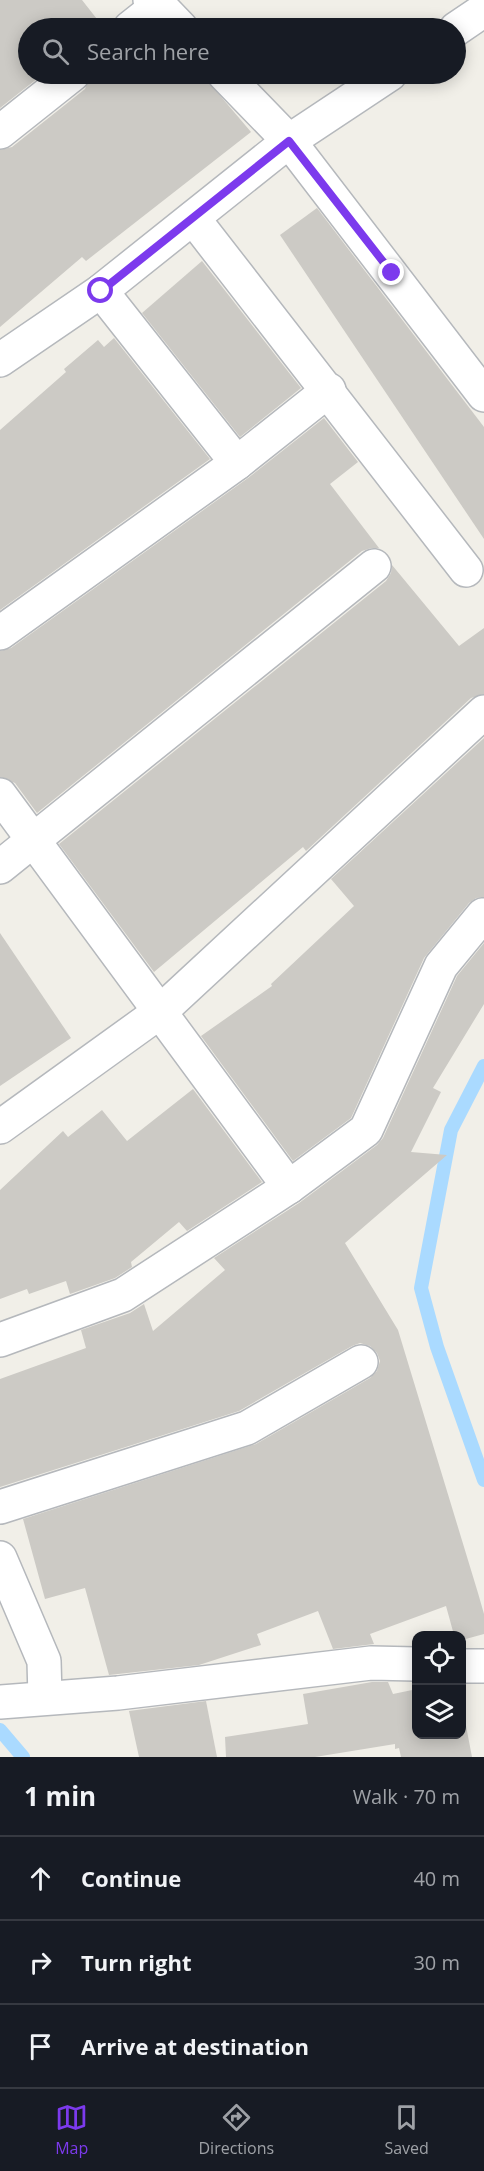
<!DOCTYPE html>
<meta charset="utf-8">
<style>
body{margin:0;font-family:"Open Sans",sans-serif;background:#20242c;color:#f1f3f6}
.controls{position:absolute;right:18px;bottom:18px;display:grid;overflow:hidden;border-radius:12px;box-shadow:0 3px 15px #0003}
.controls button{width:54px;height:54px;display:grid;place-items:center;padding:0;border:0;border-bottom:2px solid #363941;background:#171b24;color:#f1f3f6;font:30px sans-serif}
.stop{position:absolute;width:18px;height:18px;margin:-14px;border:4px solid #7c3aed;border-radius:50%;background:#fff}
.stop.end{background:#7c3aed;border-color:#fff;box-shadow:0 2px 6px #0008}
.list{margin:0;padding:0;list-style:none}
h2{display:flex;justify-content:space-between;align-items:center;height:78px;margin:0;padding:0 24px;font-size:26px}
h2 small{font-size:20px;font-weight:400;color:#9ea1a6}
.list li{display:grid;grid-template-columns:39px 1fr auto;gap:18px;align-items:center;box-sizing:border-box;height:84px;padding:0 24px;border-top:2px solid #363941}
.list b{display:block;font-size:22px;white-space:nowrap}
.list em{font-size:20px;font-style:normal;color:#9ea1a6}
.icon{flex:none;width:33px;height:33px;fill:none;stroke:currentColor;stroke-width:2;stroke-linecap:round;stroke-linejoin:round}
.map{position:relative;flex:none;width:484px;height:1757px;overflow:hidden}
.search{position:absolute;background:#171b24;box-shadow:0 3px 15px #0003;left:18px;right:18px;top:18px;height:66px;display:flex;align-items:center;gap:15px;box-sizing:border-box;padding:0 21px;border-radius:33px;color:#9ea1a6;font-size:22px}
.sheet{height:330px;background:#171b24}
nav{display:flex;justify-content:space-around;align-items:center;box-sizing:border-box;height:84px;border-top:2px solid #363941;background:#171b24;font-size:16px;color:#9ea1a6}
nav a{display:grid;justify-items:center;gap:3px}
nav .on{color:#7c3aed}
.map>svg:first-child{display:block}
</style>
<div class="map">
<svg width="484" height="1757" viewBox="0 0 484 1757">
<rect width="100%" height="100%" fill="#f1efe8"/>
<g fill="none" stroke-linecap="round" stroke-linejoin="round">
<g stroke="#aadaff" stroke-width="14">
<polyline points="484,1066 451,1130 421,1288 437,1347 484,1480"/>
<polyline points="0,1730 23,1757"/>
</g>
</g>
<g fill="#cccac5">
<polygon points="0,0 82,0 104,28 28,28 28,74 43,74 0,108"/>
<polygon points="91,74 194,74 202,82 206,79 251,132 86,261 82,257 0,327 0,150 12,147 85,89"/>
<polygon points="317,208 484,427 484,539 280,235"/>
<polygon points="202,261 301,388 240,437 142,313"/>
<polygon points="114,338 210,459 0,610 0,430 66,372 64,369 98,340 104,347"/>
<polygon points="324,418 358,462 330,484 379,548 371,548 362,551 37,813 15,783 0,777 0,651 11,648 248,478"/>
<polygon points="392,565 459,646 484,628 484,694 471,698 306,851 303,847 154,972 59,844 386,581 391,573"/>
<polygon points="484,738 484,897 476,898 469,903 424,958 351,1118 293,1161 201,1036 272,986 271,984 354,906 331,879"/>
<polygon points="0,933 71,1038 0,1086"/>
<polygon points="484,943 484,1004 433,1088 441,1092 411,1152 447,1155 345,1243 398,1330 478,1593 484,1614 484,1634 462,1640 462,1635 454,1635 446,1606 370,1634 374,1644 333,1649 318,1611 257,1634 261,1645 199,1665 109,1675 85,1588 45,1599 23,1519 256,1444 370,1378 377,1371 380,1361 377,1353 370,1346 360,1343 352,1346 239,1411 0,1487 0,1379 86,1348 81,1330 130,1313 144,1304 153,1331 225,1270 214,1258 299,1203 377,1145 383,1138 457,976"/>
<polygon points="193,1089 262,1182 187,1231 179,1222 131,1262 132,1267 115,1278 70,1294 66,1281 29,1294 27,1289 0,1299 0,1190 63,1131 68,1137 102,1110 127,1141"/>
<polygon points="372,1682 388,1682 393,1694 417,1689 417,1734 462,1734 462,1705 472,1757 401,1757 399,1748 395,1749 395,1744 315,1757 226,1757 225,1737 308,1724 303,1694"/>
<polygon points="206,1701 217,1757 139,1757 129,1711"/>
</g>
<g fill="none" stroke-linecap="round" stroke-linejoin="round">
<g stroke="#b5b8bc" stroke-width="36">
<g id="minor">
<polyline points="150,0 159,5 181,28"/>
<polyline points="130,28 159,5"/>
<polyline points="456,29 484,10"/>
<polyline points="224,74 289,141 484,395"/>
<polyline points="0,132 73,74"/>
<polyline points="193,218 466,570"/>
<polyline points="101,291 237,463"/>
<polyline points="0,360 101,291 289,141 390,74"/>
<polyline points="0,633 237,463 329,390"/>
<polyline points="0,795 289,1187"/>
<polyline points="0,867 374,566"/>
<polyline points="0,1127 161,1011 484,712"/>
<polyline points="0,1340 123,1295 289,1187 366,1130 441,966 483,915"/>
<polyline points="0,1507 247,1428 361,1362"/>
<polyline points="0,1558 44,1661 45,1697"/>
<polyline points="462,1666 484,1666"/>
<polyline points="0,1702 118,1693 371,1663 416,1664"/>
</g>
</g>
<use href="#minor" stroke="#fff" stroke-width="33"/>
</g>
<g fill="none" stroke-linecap="round" stroke-linejoin="round">
<polyline stroke="#7c3aed" stroke-width="8" points="101,291 289,141 392,273"/>
</g>
</svg>
<div class="controls">
<button><svg class="icon" aria-label="locate" viewBox="0 0 24 24"><circle cx="12" cy="12" r="6"/><path d="M12 2v4M12 18v4M2 12h4M18 12h4"/></svg></button>
<button><svg class="icon" aria-label="layers" viewBox="0 0 24 24"><path d="M12 4l9 5-9 5-9-5zM3 14l9 5 9-5"/></svg></button>
</div>
<div class="stop" style="left:101px;top:291px"></div>
<div class="stop end" style="left:392px;top:273px"></div>
<div class="search"><svg class="icon" aria-label="search" viewBox="0 0 24 24"><circle cx="10" cy="10" r="6"/><path d="M15 15l6 6"/></svg>Search here</div>
</div>
<section class="sheet">
<h2>1 min<small>Walk · 70 m</small></h2>
<ul class="list">
<li><svg class="icon" aria-label="ahead" viewBox="0 0 24 24"><path d="M12 20V5M6 11l6-6 6 6"/></svg><div><b>Continue</b></div><em>40 m</em></li>
<li><svg class="icon" aria-label="right" viewBox="0 0 24 24"><path d="M7 20v-9h11M14 6l5 5-5 5"/></svg><div><b>Turn right</b></div><em>30 m</em></li>
<li><svg class="icon" aria-label="arrive" viewBox="0 0 24 24"><path d="M6 21V4h12l-3 4 3 4H6"/></svg><div><b>Arrive at destination</b></div></li>
</ul>
</section>
<nav>
<a class="on"><svg class="icon" aria-label="map" viewBox="0 0 24 24"><path d="M3 6l6-2 6 2 6-2v14l-6 2-6-2-6 2zM9 4v14M15 6v14"/></svg>Map</a>
<a><svg class="icon" aria-label="directions" viewBox="0 0 24 24"><path d="M12 3l9 9-9 9-9-9zM9 14v-3h6M13 9l2 2-2 2"/></svg>Directions</a>
<a><svg class="icon" aria-label="saved" viewBox="0 0 24 24"><path d="M7 4h10v16l-5-4-5 4z"/></svg>Saved</a>
</nav>
